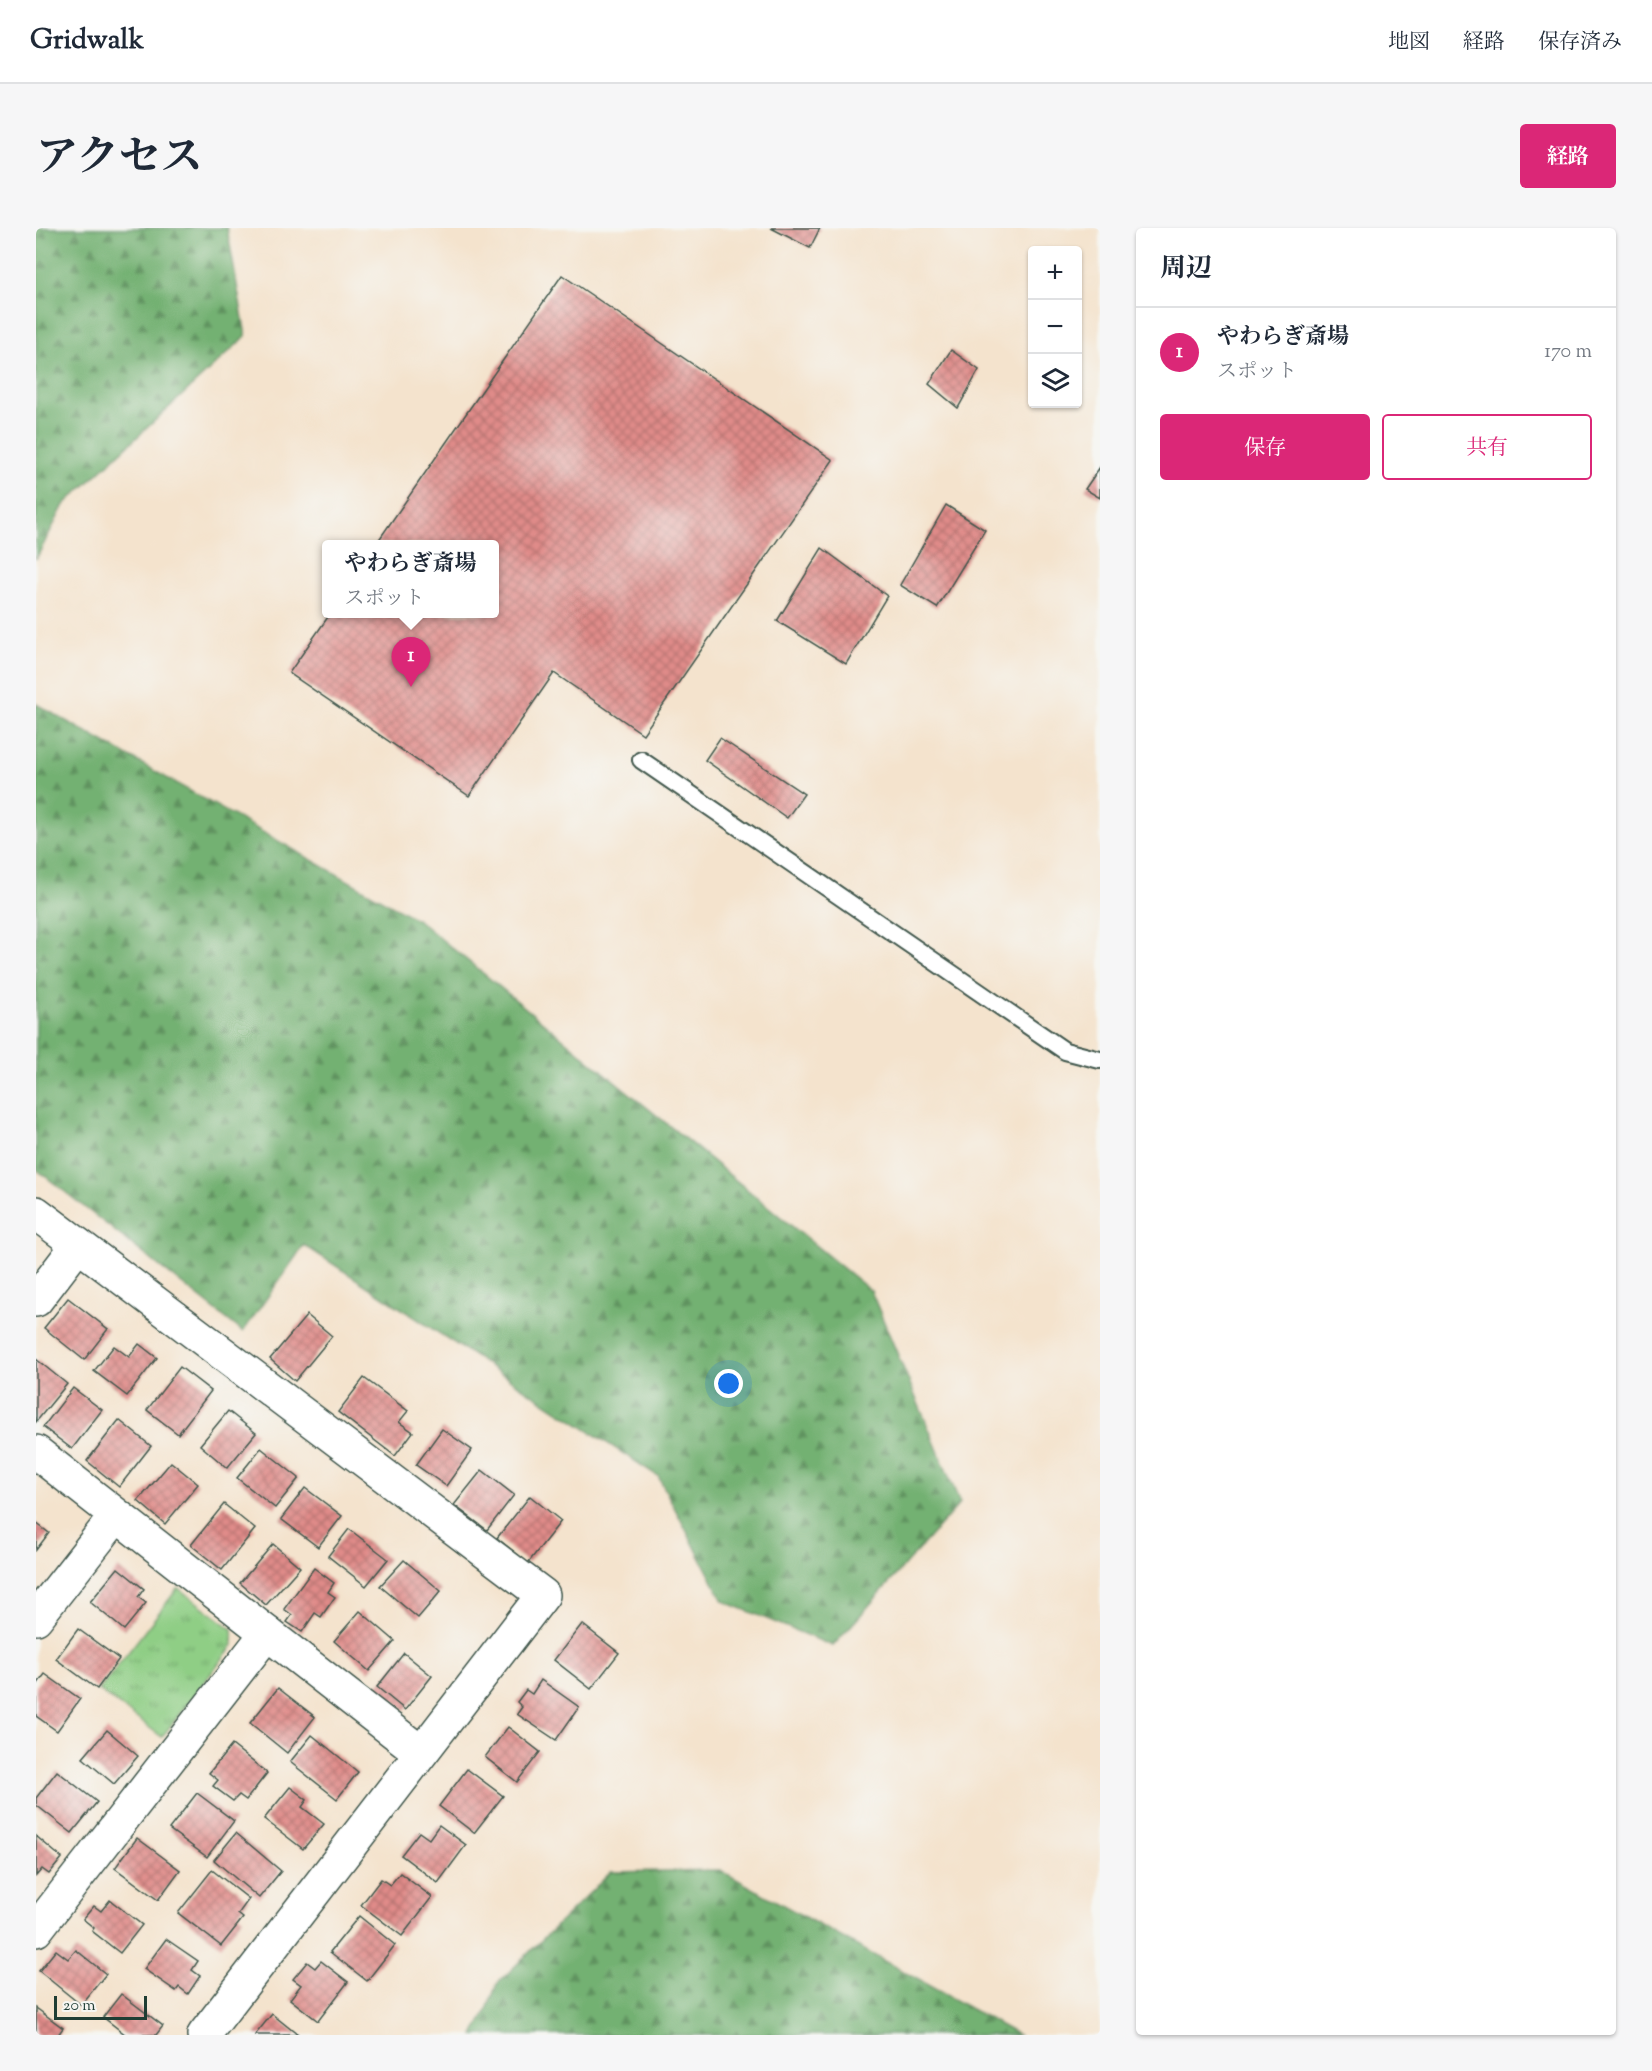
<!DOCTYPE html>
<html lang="ja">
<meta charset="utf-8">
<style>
body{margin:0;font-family:"Sorts Mill Goudy","Noto Serif JP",serif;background:#f6f6f7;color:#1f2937}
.controls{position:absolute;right:18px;top:18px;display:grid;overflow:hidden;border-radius:6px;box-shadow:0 2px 4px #0004}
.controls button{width:54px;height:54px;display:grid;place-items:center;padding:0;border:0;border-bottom:2px solid #e0e1e3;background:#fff;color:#1f2937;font:30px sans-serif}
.scale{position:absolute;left:18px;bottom:15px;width:93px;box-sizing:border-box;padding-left:6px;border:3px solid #1f3d34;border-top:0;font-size:16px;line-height:21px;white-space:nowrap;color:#1f3d34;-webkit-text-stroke:4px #f6f6f2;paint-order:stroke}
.you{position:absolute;left:693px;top:1156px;width:21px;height:21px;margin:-15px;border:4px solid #fff;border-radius:50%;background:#1a73e8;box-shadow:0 0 0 9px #1a73e833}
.badge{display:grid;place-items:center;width:39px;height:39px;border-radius:50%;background:#db2777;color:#fff;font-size:20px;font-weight:700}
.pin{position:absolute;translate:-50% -50px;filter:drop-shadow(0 2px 3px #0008)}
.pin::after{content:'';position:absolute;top:32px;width:21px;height:18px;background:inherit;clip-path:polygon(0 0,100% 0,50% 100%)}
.popup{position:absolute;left:286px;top:312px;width:177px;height:78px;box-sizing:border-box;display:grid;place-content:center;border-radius:6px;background:#fff;filter:drop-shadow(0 2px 4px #0005);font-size:20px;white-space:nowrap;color:#747a83}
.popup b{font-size:22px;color:#1f2937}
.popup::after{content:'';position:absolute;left:50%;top:100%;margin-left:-12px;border:12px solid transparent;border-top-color:#fff}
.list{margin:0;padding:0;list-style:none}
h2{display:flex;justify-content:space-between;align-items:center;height:78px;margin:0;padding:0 24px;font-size:26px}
h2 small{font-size:20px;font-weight:400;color:#747a83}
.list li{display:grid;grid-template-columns:39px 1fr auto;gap:18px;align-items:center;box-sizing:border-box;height:90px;padding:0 24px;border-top:2px solid #e0e1e3}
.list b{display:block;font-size:22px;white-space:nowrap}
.list p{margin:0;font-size:20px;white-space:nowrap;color:#747a83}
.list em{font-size:20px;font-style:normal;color:#747a83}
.actions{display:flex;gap:12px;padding:18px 24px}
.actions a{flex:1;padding:14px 0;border:2px solid #db2777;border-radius:6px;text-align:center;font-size:21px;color:#db2777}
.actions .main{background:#db2777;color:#fff}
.icon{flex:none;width:33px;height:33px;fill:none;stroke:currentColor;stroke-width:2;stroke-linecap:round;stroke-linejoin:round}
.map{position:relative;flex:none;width:1064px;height:1807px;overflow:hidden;border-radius:6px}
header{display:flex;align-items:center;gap:36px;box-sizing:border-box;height:84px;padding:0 30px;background:#fff;border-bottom:2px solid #e0e1e3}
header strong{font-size:28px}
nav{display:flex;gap:33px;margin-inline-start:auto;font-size:21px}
.intro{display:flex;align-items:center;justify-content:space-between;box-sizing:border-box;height:144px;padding:0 36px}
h1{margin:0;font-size:42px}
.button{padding:15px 27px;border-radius:6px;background:#db2777;color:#fff;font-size:21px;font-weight:700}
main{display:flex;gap:36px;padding:0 36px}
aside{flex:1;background:#fff;border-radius:6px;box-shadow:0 2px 4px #0004}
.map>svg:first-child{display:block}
</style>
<header>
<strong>Gridwalk</strong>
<nav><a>地図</a><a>経路</a><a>保存済み</a></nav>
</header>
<div class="intro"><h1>アクセス</h1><a class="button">経路</a></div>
<main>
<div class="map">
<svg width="1064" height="1807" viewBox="0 0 1064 1807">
<defs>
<pattern id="forest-firs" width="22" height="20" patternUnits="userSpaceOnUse" patternTransform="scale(1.5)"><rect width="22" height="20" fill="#73b172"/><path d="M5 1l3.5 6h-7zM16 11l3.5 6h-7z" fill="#5e915e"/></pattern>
<pattern id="park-tufts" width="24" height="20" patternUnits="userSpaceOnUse" patternTransform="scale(1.5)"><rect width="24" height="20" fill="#8fce85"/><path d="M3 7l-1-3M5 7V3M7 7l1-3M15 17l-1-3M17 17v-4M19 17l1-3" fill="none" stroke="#74a86e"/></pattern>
<pattern id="building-cross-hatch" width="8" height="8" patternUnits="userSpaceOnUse" patternTransform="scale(1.5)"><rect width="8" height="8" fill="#e08b89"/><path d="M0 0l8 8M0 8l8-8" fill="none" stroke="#b57371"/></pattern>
</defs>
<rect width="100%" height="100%" fill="#f6f6f2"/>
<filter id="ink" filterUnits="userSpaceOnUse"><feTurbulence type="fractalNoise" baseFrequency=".0167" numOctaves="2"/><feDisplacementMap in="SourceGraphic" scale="12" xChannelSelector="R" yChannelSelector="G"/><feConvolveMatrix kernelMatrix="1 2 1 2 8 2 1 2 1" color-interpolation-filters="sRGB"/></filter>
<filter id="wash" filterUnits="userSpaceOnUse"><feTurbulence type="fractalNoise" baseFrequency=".008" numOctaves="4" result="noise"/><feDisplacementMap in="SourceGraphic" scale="24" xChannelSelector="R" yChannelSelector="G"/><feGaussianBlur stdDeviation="1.35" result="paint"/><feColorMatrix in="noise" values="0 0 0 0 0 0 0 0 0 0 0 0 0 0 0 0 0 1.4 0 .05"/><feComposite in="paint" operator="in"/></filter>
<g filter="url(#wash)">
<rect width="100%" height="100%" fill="#f4e3cd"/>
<g fill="url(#forest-firs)" stroke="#497753" stroke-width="1.5">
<polygon points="0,0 191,0 210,108 28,277 0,331"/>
<polygon points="0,476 382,692 835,1063 924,1275 797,1418 687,1373 622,1248 268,1017 207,1104 0,941"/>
<polygon points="684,1642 982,1807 438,1807 449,1787 461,1756 575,1644"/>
</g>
<polygon fill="url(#park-tufts)" stroke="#57865c" stroke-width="1.5" points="142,1360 196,1401 197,1417 126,1509 63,1462"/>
<g id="blocks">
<g fill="url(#building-cross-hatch)">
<polygon points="735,0 784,0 774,20"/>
<polygon points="526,47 797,232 607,506 518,445 433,568 253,445 294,386 459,386 459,316 340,316"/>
<polygon points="915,122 943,142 922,180 893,156"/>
<polygon points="1064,239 1064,270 1049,261"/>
<polygon points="910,277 949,302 901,380 864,357"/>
<polygon points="786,320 851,368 810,436 741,393"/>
<polygon points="684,510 768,566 751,590 669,532"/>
<polygon points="32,1070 72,1101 48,1132 8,1100"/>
<polygon points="271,1087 296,1108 259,1153 234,1131"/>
<polygon points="103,1116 121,1130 91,1168 58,1143 78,1118 93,1129"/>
<polygon points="0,1131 31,1156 0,1194"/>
<polygon points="144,1139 175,1163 142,1206 111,1182"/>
<polygon points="328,1150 372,1183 363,1194 377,1204 359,1228 302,1184"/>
<polygon points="37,1160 66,1182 36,1221 7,1199"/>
<polygon points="192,1183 220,1205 191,1240 164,1217"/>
<polygon points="83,1192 115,1218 83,1259 51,1233"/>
<polygon points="406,1201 436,1222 410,1258 380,1237"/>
<polygon points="225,1220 263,1250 239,1280 201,1250"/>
<polygon points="135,1234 162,1256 129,1296 102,1273"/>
<polygon points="446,1242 478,1267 451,1302 418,1277"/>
<polygon points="269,1260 306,1288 282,1319 245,1291"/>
<polygon points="494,1268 525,1293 492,1335 461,1310"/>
<polygon points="188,1276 219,1301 186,1342 155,1317"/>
<polygon points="0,1295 13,1305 0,1322"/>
<polygon points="313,1301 352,1331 330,1358 292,1328"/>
<polygon points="237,1316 264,1339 230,1377 204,1355"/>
<polygon points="368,1332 405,1363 382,1390 344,1358"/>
<polygon points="82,1340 108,1361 102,1369 110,1375 88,1402 54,1374"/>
<polygon points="278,1340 298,1355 292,1364 299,1369 285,1389 279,1385 266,1404 251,1394 256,1387 248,1381"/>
<polygon points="324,1383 359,1413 333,1443 298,1413"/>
<polygon points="546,1396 583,1425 555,1461 518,1432"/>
<polygon points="42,1401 83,1431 61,1461 20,1431"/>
<polygon points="368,1425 396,1448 369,1482 341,1459"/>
<polygon points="9,1446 44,1471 21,1503 0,1488 0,1458"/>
<polygon points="505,1452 543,1479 520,1512 481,1486 486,1479 481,1474 490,1462 496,1466"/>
<polygon points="242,1460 279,1489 251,1525 214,1495"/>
<polygon points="472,1499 504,1524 481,1554 449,1529"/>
<polygon points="71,1502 102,1528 78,1556 47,1530"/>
<polygon points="276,1507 322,1544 301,1571 254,1534"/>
<polygon points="196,1517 231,1545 210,1572 203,1567 197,1573 177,1558 182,1552 173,1545"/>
<polygon points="431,1541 467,1568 438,1605 403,1578"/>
<polygon points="21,1543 61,1574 36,1605 0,1577 0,1570"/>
<polygon points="254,1559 271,1572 266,1579 288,1596 267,1621 228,1591"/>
<polygon points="161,1565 198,1593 171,1629 133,1601"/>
<polygon points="403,1597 430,1617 402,1655 365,1627 383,1604 393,1611"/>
<polygon points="200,1605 245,1643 223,1670 178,1632"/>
<polygon points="0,1608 26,1630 13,1646 6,1641 0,1648"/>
<polygon points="101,1610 144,1642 122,1672 79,1640"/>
<polygon points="176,1642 213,1671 202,1686 207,1690 185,1718 142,1685"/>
<polygon points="364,1645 396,1669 366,1708 325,1677 345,1651 354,1657"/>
<polygon points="74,1672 106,1697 84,1725 56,1703 58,1700 47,1691 58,1678 65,1683"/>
<polygon points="323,1688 359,1717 331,1753 294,1724"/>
<polygon points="130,1711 162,1733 156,1742 164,1748 152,1766 143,1759 140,1763 108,1741"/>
<polygon points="20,1722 32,1731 40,1722 70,1746 45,1777 3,1743"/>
<polygon points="285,1733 312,1754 282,1793 254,1771 265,1757 257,1751 271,1734 279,1740"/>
<polygon points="85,1766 127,1798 120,1807 90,1807 67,1789"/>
<polygon points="0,1780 27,1800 22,1807 0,1807"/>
<polygon points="236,1786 262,1807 219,1807"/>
</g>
</g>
</g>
<g filter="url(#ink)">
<use href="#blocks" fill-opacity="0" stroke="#3f564b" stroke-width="1.5"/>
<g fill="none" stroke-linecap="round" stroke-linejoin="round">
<g stroke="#3f564b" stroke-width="20">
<polyline id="service" points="605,532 1029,823 1064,832"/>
</g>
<g stroke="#3f564b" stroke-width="36">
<g id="minor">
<polyline points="0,985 507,1367 168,1807"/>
<polyline points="0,1072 42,1017"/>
<polyline points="0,1224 231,1405"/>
<polyline points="0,1390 80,1288"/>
<polyline points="0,1702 231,1405 384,1524"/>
</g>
</g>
<use href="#service" stroke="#fff" stroke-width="16"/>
<use href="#minor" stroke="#fff" stroke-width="33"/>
</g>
</g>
</svg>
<div class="controls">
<button>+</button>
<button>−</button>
<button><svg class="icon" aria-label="layers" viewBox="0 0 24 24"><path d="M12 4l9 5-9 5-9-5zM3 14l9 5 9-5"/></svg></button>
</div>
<div class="scale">20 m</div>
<div class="you"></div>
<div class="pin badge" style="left:375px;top:459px">1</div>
<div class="popup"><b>やわらぎ斎場</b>スポット</div>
</div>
<aside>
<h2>周辺<small></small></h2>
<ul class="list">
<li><span class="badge">1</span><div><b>やわらぎ斎場</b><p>スポット</p></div><em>170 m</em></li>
</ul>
<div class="actions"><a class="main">保存</a><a>共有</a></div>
</aside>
</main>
